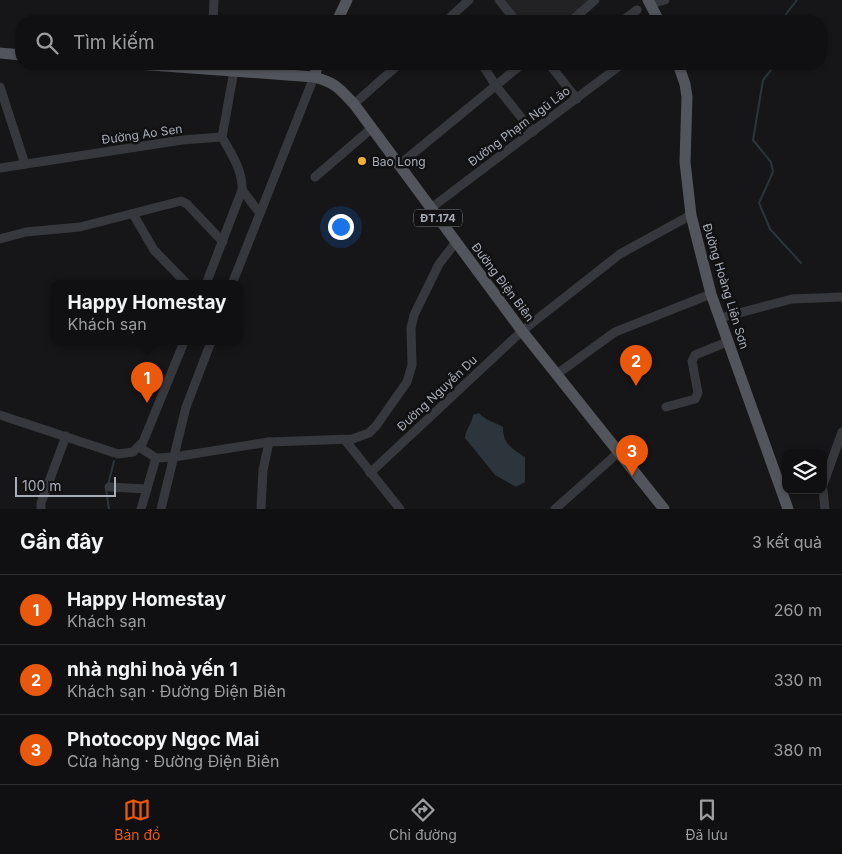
<!DOCTYPE html>
<html lang="vi">
<meta charset="utf-8">
<style>
body{margin:0;font-family:Inter,sans-serif;background:#19191b;color:#f1f3f6}
.controls{position:absolute;right:15px;bottom:15px;display:grid;overflow:hidden;border-radius:10px;box-shadow:0 1px 4px #0004}
.controls button{width:45px;height:45px;display:grid;place-items:center;padding:0;border:0;border-bottom:1px solid #303032;background:#101012;color:#f1f3f6;font:25px sans-serif}
.scale{position:absolute;left:15px;bottom:12px;width:101px;box-sizing:border-box;padding-left:5px;border:2px solid #a8adb8;border-top:0;font-size:14px;line-height:18px;white-space:nowrap;color:#a8adb8;-webkit-text-stroke:4px #111113;paint-order:stroke}
.you{position:absolute;left:340px;top:226px;width:18px;height:18px;margin:-12px;border:4px solid #fff;border-radius:50%;background:#1a73e8;box-shadow:0 0 0 8px #1a73e833}
.badge{display:grid;place-items:center;width:32px;height:32px;border-radius:50%;background:#ea580c;color:#fff;font-size:16px;font-weight:700}
.pin{position:absolute;translate:-50% -41px;filter:drop-shadow(0 1px 2px #0008)}
.pin::after{content:'';position:absolute;top:26px;width:18px;height:15px;background:inherit;clip-path:polygon(0 0,100% 0,50% 100%)}
.popup{position:absolute;left:51px;top:280px;width:192px;height:65px;box-sizing:border-box;display:grid;place-content:center;border-radius:10px;background:#101012;filter:drop-shadow(0 1px 4px #0005);font-size:16px;white-space:nowrap;color:#9c9d9f}
.popup b{font-size:19px;color:#f1f3f6}
.popup::after{content:'';position:absolute;left:50%;top:100%;margin-left:-10px;border:10px solid transparent;border-top-color:#101012}
.list{margin:0;padding:0;list-style:none}
h2{display:flex;justify-content:space-between;align-items:center;height:65px;margin:0;padding:0 20px;font-size:21px}
h2 small{font-size:16px;font-weight:400;color:#9c9d9f}
.list li{display:grid;grid-template-columns:32px 1fr auto;gap:15px;align-items:center;box-sizing:border-box;height:70px;padding:0 20px;border-top:1px solid #303032}
.list b{display:block;font-size:19px;white-space:nowrap}
.list p{margin:0;font-size:16px;white-space:nowrap;color:#9c9d9f}
.list em{font-size:16px;font-style:normal;color:#9c9d9f}
.icon{flex:none;width:28px;height:28px;fill:none;stroke:currentColor;stroke-width:2;stroke-linecap:round;stroke-linejoin:round}
.map{position:relative;flex:none;width:842px;height:509px;overflow:hidden}
.search{position:absolute;background:#101012;box-shadow:0 1px 4px #0004;left:15px;right:15px;top:15px;height:55px;display:flex;align-items:center;gap:12px;box-sizing:border-box;padding:0 18px;border-radius:20px;color:#9c9d9f;font-size:19px}
.sheet{height:275px;background:#101012}
nav{display:flex;justify-content:space-around;align-items:center;box-sizing:border-box;height:70px;border-top:1px solid #303032;background:#101012;font-size:14px;color:#9c9d9f}
nav a{display:grid;justify-items:center;gap:2px}
nav .on{color:#ea580c}
.map>svg:first-child{display:block}
</style>
<div class="map">
<svg width="842" height="509" viewBox="0 0 842 509">
<rect width="100%" height="100%" fill="#161618"/>
<polygon fill="#222225" points="498,0 589,0 564,21 516,21"/>
<path fill="#2c353c" d="M479 413C486 421 495 422 503 427 503 444 512 449 525 457V482L516 487 495 475 465 438C466 428 471 426 473 415Z"/>
<g fill="none" stroke-linecap="round" stroke-linejoin="round">
<g stroke="#2c353c" stroke-width="2">
<polyline points="784,21 786,14 797,0"/>
<polyline points="776,64 763,80 753,140 771,162 773,172 759,203 770,229 801,263"/>
<polyline points="108,485 114,461"/>
<polyline points="106,489 109,509"/>
</g>
<g stroke="#37383d" stroke-width="9">
<polyline points="499,0 516,21"/>
<polyline points="650,4 665,0"/>
<polyline points="213,21 214,0"/>
<polyline points="446,21 469,0"/>
<polyline points="571,21 595,0"/>
<polyline points="622,21 637,10"/>
<polyline points="482,64 496,86 533,132"/>
<polyline points="549,64 577,99"/>
<polyline points="0,87 25,164"/>
<polyline points="354,104 399,64"/>
<polyline points="399,165 522,64"/>
<polyline points="0,168 182,140 222,137 234,71"/>
<polyline points="315,177 372,128"/>
<polyline points="242,190 259,212"/>
<polyline points="431,208 622,64"/>
<polyline points="133,214 154,250 187,284"/>
<polyline points="0,239 26,232 80,227 181,201 187,204 223,242"/>
<path d="M206 284 242 190C243 170 231 154 222 137"/>
<polyline points="232,284 314,77"/>
<polyline points="720,318 792,299 842,297"/>
<polyline points="557,374 615,332 711,294"/>
<polyline points="666,407 695,399 698,393 692,361 695,355 727,342"/>
<polyline points="0,415 118,454 133,452 143,442 184,342"/>
<polyline points="345,440 400,509"/>
<polyline points="139,447 156,458 174,457 269,442 352,439 369,433 376,426 407,382 412,365 411,328 414,315 439,264 456,242"/>
<polyline points="370,473 522,331 620,254 691,215"/>
<polyline points="823,485 842,432"/>
<polyline points="109,487 147,489"/>
<polyline points="823,490 825,509"/>
<polyline points="41,509 41,503 66,436"/>
<polyline points="141,509 156,458"/>
<polyline points="161,509 186,407 211,342"/>
<polyline points="261,509 263,470 269,442"/>
<polyline points="555,509 619,452"/>
</g>
<g stroke="#53555c" stroke-width="11">
<polyline points="648,0 659,21"/>
<polyline points="337,21 347,0"/>
<polyline points="0,53 21,55"/>
<path d="M137 64 314 77C336 83 339 88 354 104L522 331 664 509"/>
<polyline points="678,64 685,84 687,97 685,162 691,215 711,294 788,509"/>
<polyline points="314,77 318,64"/>
</g>
</g>
<circle fill="#f2b134" stroke="#111113" stroke-width="2" cx="362" cy="161" r="5"/>
<g text-anchor="middle" dominant-baseline="central" stroke-width="5" stroke-linejoin="round" paint-order="stroke">
<rect fill="#111113" stroke="#7b7e86" stroke-width="1" x="414" y="209.5" width="48" height="17" rx="4"/>
<g font-size="11" font-weight="bold" fill="#a8adb8">
<text x="438" y="218">ĐT.174</text>
</g>
<g font-size="12" fill="#a8adb8" stroke="#111113">
<text transform="translate(519 126) rotate(-37)">Đường Phạm Ngũ Lão</text>
<text transform="translate(142 134) rotate(-8)">Đường Ao Sen</text>
<text transform="translate(503 282) rotate(53)">Đường Điện Biên</text>
<text transform="translate(726 286) rotate(73)">Đường Hoàng Liên Sơn</text>
<text transform="translate(437 393) rotate(-43)">Đường Nguyễn Du</text>
</g>
<g font-size="12" fill="#a8adb8" stroke="#111113" text-anchor="start">
<text x="372" y="161">Bao Long</text>
</g>
</g>
</svg>
<div class="controls">
<button><svg class="icon" aria-label="layers" viewBox="0 0 24 24"><path d="M12 4l9 5-9 5-9-5zM3 14l9 5 9-5"/></svg></button>
</div>
<div class="scale">100 m</div>
<div class="you"></div>
<div class="pin badge" style="left:147px;top:403px">1</div>
<div class="popup"><b>Happy Homestay</b>Khách sạn</div>
<div class="pin badge" style="left:636px;top:386px">2</div>
<div class="pin badge" style="left:632px;top:476px">3</div>
<div class="search"><svg class="icon" aria-label="search" viewBox="0 0 24 24"><circle cx="10" cy="10" r="6"/><path d="M15 15l6 6"/></svg>Tìm kiếm</div>
</div>
<section class="sheet">
<h2>Gần đây<small>3 kết quả</small></h2>
<ul class="list">
<li><span class="badge">1</span><div><b>Happy Homestay</b><p>Khách sạn</p></div><em>260 m</em></li>
<li><span class="badge">2</span><div><b>nhà nghỉ hoà yến 1</b><p>Khách sạn · Đường Điện Biên</p></div><em>330 m</em></li>
<li><span class="badge">3</span><div><b>Photocopy Ngọc Mai</b><p>Cửa hàng · Đường Điện Biên</p></div><em>380 m</em></li>
</ul>
</section>
<nav>
<a class="on"><svg class="icon" aria-label="map" viewBox="0 0 24 24"><path d="M3 6l6-2 6 2 6-2v14l-6 2-6-2-6 2zM9 4v14M15 6v14"/></svg>Bản đồ</a>
<a><svg class="icon" aria-label="directions" viewBox="0 0 24 24"><path d="M12 3l9 9-9 9-9-9zM9 14v-3h6M13 9l2 2-2 2"/></svg>Chỉ đường</a>
<a><svg class="icon" aria-label="saved" viewBox="0 0 24 24"><path d="M7 4h10v16l-5-4-5 4z"/></svg>Đã lưu</a>
</nav>
